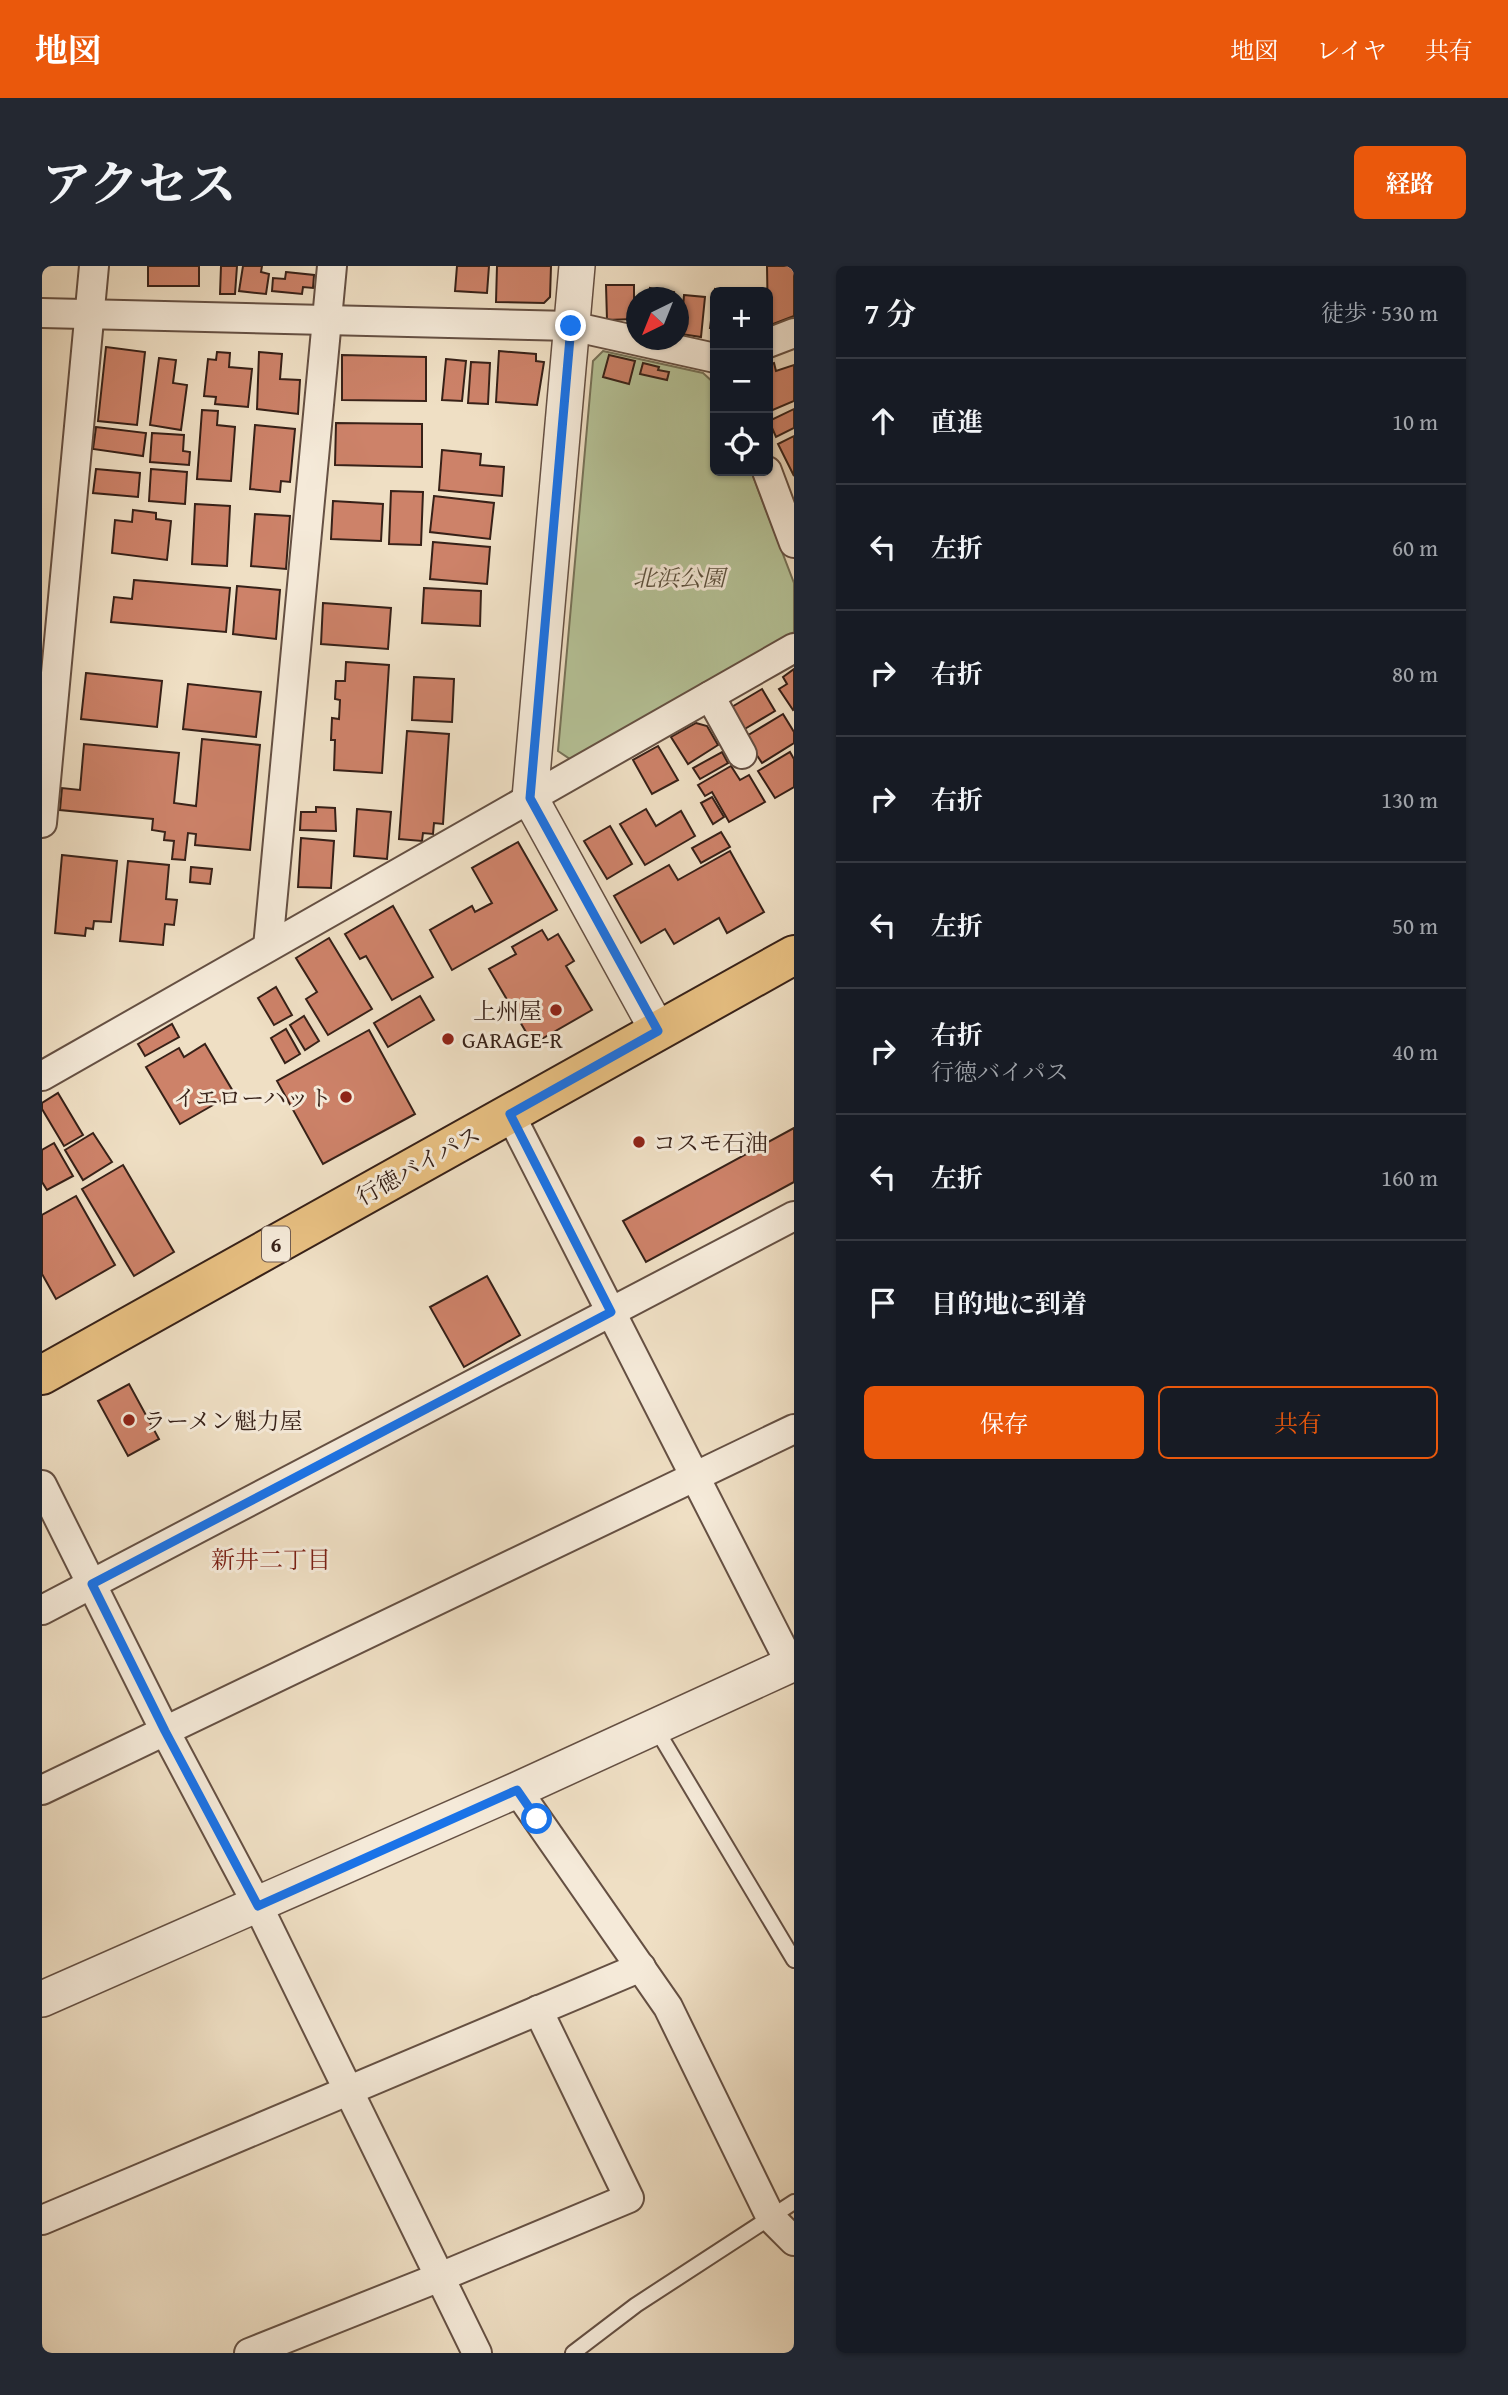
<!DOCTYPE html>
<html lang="ja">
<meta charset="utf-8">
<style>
body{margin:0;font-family:"Gentium Book Plus","Noto Serif JP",serif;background:#242831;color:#f1f3f6}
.controls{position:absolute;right:21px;top:21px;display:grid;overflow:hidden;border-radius:10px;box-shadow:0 2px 5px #0004}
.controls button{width:63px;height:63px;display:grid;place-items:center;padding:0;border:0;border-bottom:2px solid #363941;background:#171b24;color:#f1f3f6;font:35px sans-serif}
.compass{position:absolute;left:584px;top:21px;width:63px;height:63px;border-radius:50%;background:#171b24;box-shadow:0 2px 5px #0004;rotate:223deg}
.stop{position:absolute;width:21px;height:21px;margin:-16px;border:5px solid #1a73e8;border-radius:50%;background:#fff}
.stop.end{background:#1a73e8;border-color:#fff;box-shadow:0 2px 7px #0008}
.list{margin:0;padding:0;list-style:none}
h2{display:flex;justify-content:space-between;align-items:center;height:91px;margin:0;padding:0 28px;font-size:30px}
h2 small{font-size:23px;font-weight:400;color:#9ea1a6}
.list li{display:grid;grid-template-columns:46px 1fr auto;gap:21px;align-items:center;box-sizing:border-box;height:126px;padding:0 28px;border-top:2px solid #363941}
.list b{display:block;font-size:26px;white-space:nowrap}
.list p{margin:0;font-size:23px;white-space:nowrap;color:#9ea1a6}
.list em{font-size:23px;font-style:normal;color:#9ea1a6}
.actions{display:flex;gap:14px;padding:21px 28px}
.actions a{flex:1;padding:16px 0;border:2px solid #ea580c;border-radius:10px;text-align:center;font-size:24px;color:#ea580c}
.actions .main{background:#ea580c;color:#fff}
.icon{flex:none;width:38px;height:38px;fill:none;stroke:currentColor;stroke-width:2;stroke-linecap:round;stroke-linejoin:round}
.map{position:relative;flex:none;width:752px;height:2087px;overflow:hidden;border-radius:10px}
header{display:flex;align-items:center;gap:42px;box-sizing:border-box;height:98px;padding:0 35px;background:#ea580c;color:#fff}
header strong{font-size:33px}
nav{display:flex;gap:38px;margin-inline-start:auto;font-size:24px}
.intro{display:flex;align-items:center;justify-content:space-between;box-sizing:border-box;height:168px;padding:0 42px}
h1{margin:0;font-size:49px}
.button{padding:18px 32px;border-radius:10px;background:#ea580c;color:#fff;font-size:24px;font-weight:700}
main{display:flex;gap:42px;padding:0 42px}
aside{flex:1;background:#171b24;border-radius:10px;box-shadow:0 2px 5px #0004}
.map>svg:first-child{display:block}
</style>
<header>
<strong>地図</strong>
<nav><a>地図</a><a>レイヤ</a><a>共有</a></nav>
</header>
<div class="intro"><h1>アクセス</h1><a class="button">経路</a></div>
<main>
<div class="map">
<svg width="752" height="2087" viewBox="0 0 752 2087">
<rect width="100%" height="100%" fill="#efdfc4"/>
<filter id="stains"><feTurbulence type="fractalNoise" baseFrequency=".00286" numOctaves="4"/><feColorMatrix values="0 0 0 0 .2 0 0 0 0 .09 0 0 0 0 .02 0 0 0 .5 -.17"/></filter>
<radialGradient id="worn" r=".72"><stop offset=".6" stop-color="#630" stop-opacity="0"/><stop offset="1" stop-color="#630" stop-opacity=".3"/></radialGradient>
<polygon fill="#b5c297" stroke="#767258" stroke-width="2" points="561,85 661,107 673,118 673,205 709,205 752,317 752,366 528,493 516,485 551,95"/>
<g fill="#cd8269" stroke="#372118" stroke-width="2">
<rect x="106" y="0" width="51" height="20"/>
<polygon points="179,0 195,0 193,28 178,28"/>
<polygon points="201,0 220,0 219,6 227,8 224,28 197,25"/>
<polygon points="415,0 447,0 445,27 413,25"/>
<polygon points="455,0 509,0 508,31 502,37 454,36"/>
<polygon points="725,0 752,0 752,50 726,60"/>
<polygon points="244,6 272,9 271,22 261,21 260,28 230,25 231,12 243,13"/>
<polygon points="564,19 592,19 592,53 565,54"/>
<polygon points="608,22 632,26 631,32 607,32"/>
<polygon points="673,23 694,26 673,26 673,62 668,62"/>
<polygon points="642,29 663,31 659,71 639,68"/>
<polygon points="64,81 103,86 95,159 56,155"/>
<polygon points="457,85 494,88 494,95 502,96 495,139 454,136"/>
<polygon points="175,86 188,87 187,101 210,103 206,141 173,138 174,131 162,130 166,93 174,94"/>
<polygon points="217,86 240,88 238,113 258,114 256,148 215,143"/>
<polygon points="300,89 384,91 384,135 300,134"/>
<polygon points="567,89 593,95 587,118 561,111"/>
<polygon points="117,92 134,94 131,117 145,119 139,164 108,159"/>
<polygon points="404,93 424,95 420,135 400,134"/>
<polygon points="429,96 448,97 446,138 426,137"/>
<polygon points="601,97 617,101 616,104 627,106 625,114 598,108"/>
<polygon points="732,97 734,105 752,99 752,135 726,146 726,99"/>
<polygon points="752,143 752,162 734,171 727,155"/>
<polygon points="160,144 176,145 175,159 193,161 189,215 155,213"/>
<polygon points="294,157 380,158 380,201 293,199"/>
<polygon points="213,159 253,163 248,216 239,215 238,226 208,223"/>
<polygon points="54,161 104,167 101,190 51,183"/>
<polygon points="110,167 142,169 141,185 148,186 147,199 108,196"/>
<polygon points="752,170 752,210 736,178"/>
<polygon points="400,184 439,188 438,199 462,201 460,230 397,224"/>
<polygon points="54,203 98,207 96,231 51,227"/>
<polygon points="109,203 145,206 143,238 107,235"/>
<polygon points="349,225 381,226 379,279 347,278"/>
<polygon points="392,230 452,237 448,273 388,266"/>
<polygon points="291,235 341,238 339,275 289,273"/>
<polygon points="153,238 188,240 185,300 150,298"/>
<polygon points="91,244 114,247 114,253 129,255 125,294 70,287 73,254 90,256"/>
<polygon points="213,248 248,250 244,303 209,300"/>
<polygon points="391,276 448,281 445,318 388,313"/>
<polygon points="92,314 188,322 184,366 69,356 72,331 90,333"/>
<polygon points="195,320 238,324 234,373 191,368"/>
<polygon points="382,322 439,325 438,360 380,357"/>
<polygon points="281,337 349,342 346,383 279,378"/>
<polygon points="304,396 347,399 340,507 292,504 293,474 289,474 290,452 297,453 298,434 293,433 294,415 303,415"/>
<polygon points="752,403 752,443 751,444 737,423 745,418 741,411"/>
<polygon points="44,407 120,415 115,461 39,453"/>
<polygon points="372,411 412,413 410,456 370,454"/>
<polygon points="146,418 219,426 214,471 141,463"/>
<polygon points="720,423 733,445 701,464 688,442"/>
<polygon points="741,448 752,466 752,477 720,497 703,471"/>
<polygon points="654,457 665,460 676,479 646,498 629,471"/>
<polygon points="365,465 407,468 401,558 392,557 391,568 381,567 380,575 357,573"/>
<polygon points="160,473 218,479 208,584 153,579 154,568 146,567 143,594 130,593 132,575 122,574 123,566 110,564 111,553 18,544 20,522 38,524 42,478 137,487 132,537 154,540"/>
<polygon points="616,480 636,514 610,528 591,494"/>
<polygon points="680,486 686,497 658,513 651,502"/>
<polygon points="748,486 752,493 752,521 733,532 716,505"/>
<polygon points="689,500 698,514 707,509 723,536 687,556 670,526 663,530 656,519"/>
<polygon points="670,531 682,551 671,558 659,537"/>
<polygon points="274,541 293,542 294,565 258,564 259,546 274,546"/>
<polygon points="315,543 349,546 345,593 312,590"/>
<polygon points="604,543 614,560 639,545 653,570 603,599 578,558"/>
<polygon points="568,560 590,598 565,613 542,575"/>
<polygon points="679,566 688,581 659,597 650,582"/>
<polygon points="259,572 292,575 289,622 256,621"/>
<polygon points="476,576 515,644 410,704 388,664 430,640 433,646 450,637 430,602"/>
<polygon points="688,585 722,646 685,667 677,652 632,678 623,663 599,677 572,630 627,599 636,614"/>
<polygon points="20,589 75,595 69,656 52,655 51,663 44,662 43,670 13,667"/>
<polygon points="86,595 127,599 124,633 135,634 132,659 123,658 121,679 78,675"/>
<polygon points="149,601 170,603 168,618 148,616"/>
<polygon points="351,640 391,711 350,734 324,690 318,693 303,668"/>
<polygon points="500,664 506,674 516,668 532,695 524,700 550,744 491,778 447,703 474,688 470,681"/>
<polygon points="287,672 330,743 286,769 264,733 275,726 254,692"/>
<polygon points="234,721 250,749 232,759 216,732"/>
<polygon points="378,730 392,754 346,781 332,757"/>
<polygon points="262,750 277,775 263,784 248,759"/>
<polygon points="130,758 137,771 103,790 96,778"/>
<polygon points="244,763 258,788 243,797 229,772"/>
<polygon points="327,764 373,848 281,898 235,815"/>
<polygon points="163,778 192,827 138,858 104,801 137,782 142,791"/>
<polygon points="16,827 41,869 22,880 0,843 0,837"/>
<polygon points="752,862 752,916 604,996 581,955"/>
<polygon points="51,867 70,896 41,914 23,884"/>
<polygon points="12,877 31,910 5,924 0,916 0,884"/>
<polygon points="81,899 132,986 92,1010 40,923"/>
<polygon points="34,930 73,999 14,1033 0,1008 0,949"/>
<polygon points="445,1010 478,1069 422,1101 388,1041"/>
<polygon points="87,1118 117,1173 86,1190 56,1135"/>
</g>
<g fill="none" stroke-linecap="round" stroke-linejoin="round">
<g stroke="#655043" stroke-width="18">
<g id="service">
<polyline points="613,1461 752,1694"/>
<polyline points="531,2087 594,2039 752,1936"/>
</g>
</g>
<g stroke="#655043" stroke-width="32">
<g id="minor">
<polyline points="0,47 529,60 673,92"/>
<polyline points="726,77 752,67"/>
<polyline points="725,205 752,277"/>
<polyline points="668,430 700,488"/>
<polyline points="0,557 52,0"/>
<polyline points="226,681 290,0"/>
<polyline points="0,810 752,382"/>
<polyline points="468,848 749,1399"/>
<polyline points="0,1219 123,1465 216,1640 435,2087"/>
<polyline points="0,1344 752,950"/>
<polyline points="0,1524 752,1163"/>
<polyline points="475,1524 626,1741 729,1952 752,1975"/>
<polyline points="0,1954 599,1701"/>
<polyline points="207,2087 398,2011 587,1932 496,1744"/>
</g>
</g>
<g stroke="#655043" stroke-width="38">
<g id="tertiary">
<polyline points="535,0 488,532 616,765"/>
<polyline points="0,1733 475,1524 752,1397"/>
</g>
</g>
<g stroke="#372118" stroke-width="42">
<polyline id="primary" points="0,1109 752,689"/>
</g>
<use href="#service" stroke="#f5ead9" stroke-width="14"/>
<use href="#minor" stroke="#f5ead9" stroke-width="28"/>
<use href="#tertiary" stroke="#f5ead9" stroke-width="35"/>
<use href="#primary" stroke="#e8c082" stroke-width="38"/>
</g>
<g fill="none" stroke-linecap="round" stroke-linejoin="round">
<polyline stroke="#1a73e8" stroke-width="9" points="495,1553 475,1524 216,1640 123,1465 50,1318 569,1046 468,848 616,765 488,532 529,60"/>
</g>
<g fill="#8f2418" stroke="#f5ead9" stroke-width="2.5">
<circle cx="514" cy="744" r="7"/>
<circle cx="406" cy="773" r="7"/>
<circle cx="304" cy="831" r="7"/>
<circle cx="597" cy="876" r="7"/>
<circle cx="87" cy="1154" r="7"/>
</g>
<g text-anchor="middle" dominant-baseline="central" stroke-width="6" stroke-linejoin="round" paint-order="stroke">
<rect fill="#f5ead9" stroke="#705d52" stroke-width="2" x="220" y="960.5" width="28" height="35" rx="5"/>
<g font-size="21" font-weight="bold" fill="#372118">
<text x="234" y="978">6</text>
</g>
<g font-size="23" font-style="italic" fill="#5d513e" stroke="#f5ead9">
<text x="637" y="311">北浜公園</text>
</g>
<g font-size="23" fill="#372118" stroke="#f5ead9" text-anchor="start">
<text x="500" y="744" text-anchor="end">上州屋</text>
<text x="420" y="773">GARAGE-R</text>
<text x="290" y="831" text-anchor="end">イエローハット</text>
<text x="611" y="876">コスモ石油</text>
<text x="101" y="1154">ラーメン魁力屋</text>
</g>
<g font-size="23" fill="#372118" stroke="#f5ead9">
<text transform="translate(376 899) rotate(-29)">行徳バイパス</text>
</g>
<g font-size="24" fill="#7a1f14" stroke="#f5ead9">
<text x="229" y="1293">新井二丁目</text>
</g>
</g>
<rect width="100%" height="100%" filter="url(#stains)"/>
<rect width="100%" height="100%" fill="url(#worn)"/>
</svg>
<div class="controls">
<button>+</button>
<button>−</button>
<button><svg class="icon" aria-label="locate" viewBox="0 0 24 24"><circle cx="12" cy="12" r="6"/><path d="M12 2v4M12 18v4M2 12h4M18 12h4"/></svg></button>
</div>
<svg class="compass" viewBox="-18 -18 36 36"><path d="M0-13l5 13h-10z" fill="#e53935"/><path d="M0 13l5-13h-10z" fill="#9ea1a6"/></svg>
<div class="stop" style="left:495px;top:1553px"></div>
<div class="stop end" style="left:529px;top:60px"></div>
</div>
<aside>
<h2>7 分<small>徒歩 · 530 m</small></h2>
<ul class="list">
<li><svg class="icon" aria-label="ahead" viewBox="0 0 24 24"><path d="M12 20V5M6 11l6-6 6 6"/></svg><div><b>直進</b></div><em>10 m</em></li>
<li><svg class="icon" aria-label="left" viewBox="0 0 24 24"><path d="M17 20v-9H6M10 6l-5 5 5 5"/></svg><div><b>左折</b></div><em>60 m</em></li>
<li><svg class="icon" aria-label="right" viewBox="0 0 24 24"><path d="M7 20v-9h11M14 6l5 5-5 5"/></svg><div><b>右折</b></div><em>80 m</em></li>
<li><svg class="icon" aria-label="right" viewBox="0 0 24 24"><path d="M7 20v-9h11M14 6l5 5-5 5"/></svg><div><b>右折</b></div><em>130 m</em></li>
<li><svg class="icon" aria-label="left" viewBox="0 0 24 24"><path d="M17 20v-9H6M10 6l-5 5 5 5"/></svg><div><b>左折</b></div><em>50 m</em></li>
<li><svg class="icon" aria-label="right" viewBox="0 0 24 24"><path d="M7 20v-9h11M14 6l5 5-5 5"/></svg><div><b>右折</b><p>行徳バイパス</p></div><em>40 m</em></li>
<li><svg class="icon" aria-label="left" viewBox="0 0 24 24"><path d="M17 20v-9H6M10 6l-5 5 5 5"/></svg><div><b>左折</b></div><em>160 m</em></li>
<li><svg class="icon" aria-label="arrive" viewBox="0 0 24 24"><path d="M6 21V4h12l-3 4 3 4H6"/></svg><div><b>目的地に到着</b></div></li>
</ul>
<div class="actions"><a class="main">保存</a><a>共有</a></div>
</aside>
</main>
